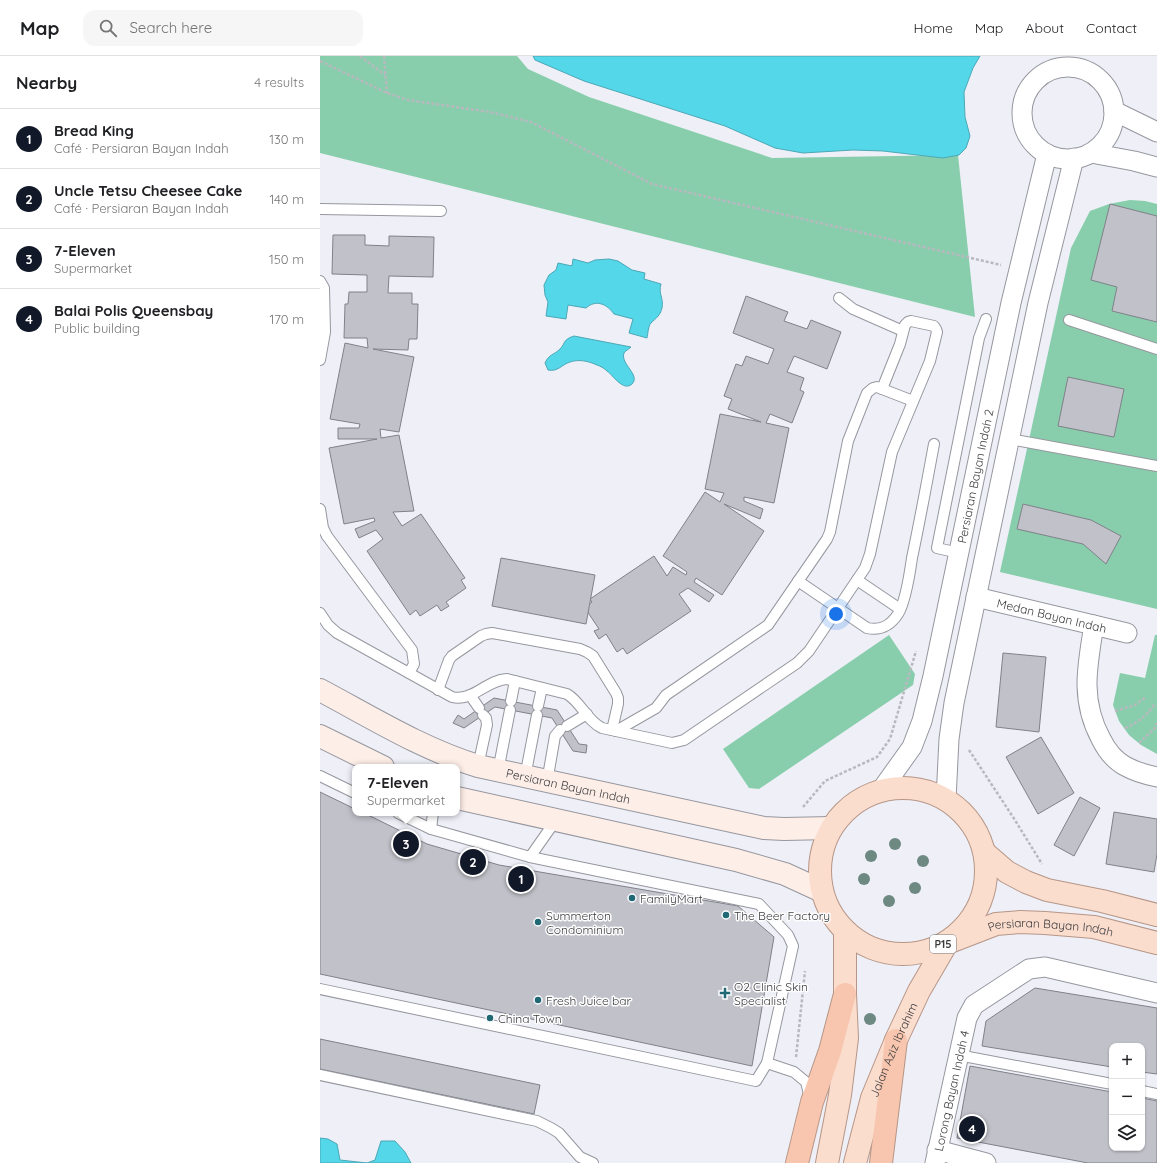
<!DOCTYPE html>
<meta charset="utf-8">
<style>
body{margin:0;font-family:Quicksand,sans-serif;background:#f6f6f6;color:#202124}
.controls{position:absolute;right:12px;bottom:12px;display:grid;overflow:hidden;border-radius:8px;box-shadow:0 1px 3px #0004}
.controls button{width:36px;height:36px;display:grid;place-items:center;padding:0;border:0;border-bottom:1px solid #e0e0e0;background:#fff;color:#202124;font:20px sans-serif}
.you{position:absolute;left:516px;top:558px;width:14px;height:14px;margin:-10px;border:3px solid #fff;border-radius:50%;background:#1a73e8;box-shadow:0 0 0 6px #1a73e833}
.badge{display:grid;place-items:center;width:26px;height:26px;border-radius:50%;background:#111827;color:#fff;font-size:13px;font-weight:700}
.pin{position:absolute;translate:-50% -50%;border:2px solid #fff;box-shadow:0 1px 4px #0006}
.popup{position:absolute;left:32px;top:708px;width:108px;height:52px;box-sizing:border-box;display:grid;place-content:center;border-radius:8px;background:#fff;filter:drop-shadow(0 1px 3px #0005);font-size:13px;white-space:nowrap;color:#757577}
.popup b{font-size:15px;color:#202124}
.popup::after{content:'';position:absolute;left:50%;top:100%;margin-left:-8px;border:8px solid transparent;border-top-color:#fff}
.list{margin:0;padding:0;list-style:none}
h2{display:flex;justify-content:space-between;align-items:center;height:52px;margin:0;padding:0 16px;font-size:17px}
h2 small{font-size:13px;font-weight:400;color:#757577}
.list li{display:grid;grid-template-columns:26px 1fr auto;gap:12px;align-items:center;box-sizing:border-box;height:60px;padding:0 16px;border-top:1px solid #e0e0e0}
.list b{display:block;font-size:15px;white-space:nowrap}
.list p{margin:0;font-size:13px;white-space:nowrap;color:#757577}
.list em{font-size:13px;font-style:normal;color:#757577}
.icon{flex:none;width:22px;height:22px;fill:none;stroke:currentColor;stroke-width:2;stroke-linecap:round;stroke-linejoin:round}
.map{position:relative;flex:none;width:837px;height:1107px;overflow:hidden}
header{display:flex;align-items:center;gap:24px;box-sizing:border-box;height:56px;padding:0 20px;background:#fff;border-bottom:1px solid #e0e0e0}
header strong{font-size:19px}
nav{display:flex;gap:22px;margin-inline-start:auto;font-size:14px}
.search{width:280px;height:36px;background:#f6f6f6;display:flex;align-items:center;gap:10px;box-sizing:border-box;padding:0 14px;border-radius:12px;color:#757577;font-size:15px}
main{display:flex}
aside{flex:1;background:#fff}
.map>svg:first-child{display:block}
</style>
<header>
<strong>Map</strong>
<div class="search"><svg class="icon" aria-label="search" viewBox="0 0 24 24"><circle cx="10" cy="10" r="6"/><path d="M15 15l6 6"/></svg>Search here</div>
<nav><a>Home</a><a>Map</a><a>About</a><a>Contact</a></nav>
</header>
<main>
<aside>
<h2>Nearby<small>4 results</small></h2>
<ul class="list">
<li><span class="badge">1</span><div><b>Bread King</b><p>Café · Persiaran Bayan Indah</p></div><em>130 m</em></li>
<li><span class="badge">2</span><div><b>Uncle Tetsu Cheesee Cake</b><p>Café · Persiaran Bayan Indah</p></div><em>140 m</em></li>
<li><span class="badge">3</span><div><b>7-Eleven</b><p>Supermarket</p></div><em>150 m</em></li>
<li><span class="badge">4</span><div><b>Balai Polis Queensbay</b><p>Public building</p></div><em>170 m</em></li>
</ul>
</aside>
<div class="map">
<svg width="837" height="1107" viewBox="0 0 837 1107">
<rect width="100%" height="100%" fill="#eeeff7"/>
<g fill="#88ceac">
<polygon points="0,0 197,0 208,13 269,41 452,102 638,99 655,261 0,97"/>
<polygon points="810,144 825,145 837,148 837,553 680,516 751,192 770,155 789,148"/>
<polygon points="569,579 595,618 593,629 439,733 429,732 403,693"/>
<polygon points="835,579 837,579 837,698 821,689 809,679 799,665 793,649 800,617 825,622"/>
</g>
<g fill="#53d7e9" stroke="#4ca8b6">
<polygon points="213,0 660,0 653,12 644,36 645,61 650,80 646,92 639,99 623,102 563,95 533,94 483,97 455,92 405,70 264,25 215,4"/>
<path d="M253 203 268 207 275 204 289 203 298 205 312 214 325 217 324 223 341 228C338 238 344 242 342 252 340 260 336 262 331 267 328 270 328 278 327 282L309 277 313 263 294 258C287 248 276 243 266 252L248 249 246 263 226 260 228 246 225 239 224 229 229 219 236 214 238 207 252 210Z"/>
<path d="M254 280 311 291C309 293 305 295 304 297 300 308 321 319 312 328 303 336 293 319 287 315 284 312 280 310 277 309 268 305 259 303 250 306 241 309 238 316 228 314L225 307C229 298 234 299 240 293 246 287 242 284 254 280Z"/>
<polygon points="0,1082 8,1083 17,1088 20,1104 47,1107 55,1104 61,1085 75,1085 85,1096 91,1107 0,1107"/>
</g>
<g fill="#c1c2c9" stroke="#808189">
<polygon points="790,148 837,160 837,266 792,255 797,231 771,224"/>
<polygon points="13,179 45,179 45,189 69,190 69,180 114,181 113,221 69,220 68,237 92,237 92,248 98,248 97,283 89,283 88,294 53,293 94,301 79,376 60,373 61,382 79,379 94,455 73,456 82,470 101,458 145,522 141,524 146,532 126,546 129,550 121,555 117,549 100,560 96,554 90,559 47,495 63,483 56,474 39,482 35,473 55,465 54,462 24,468 9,392 57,383 18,383 18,372 39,372 40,368 10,363 25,287 48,292 47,282 24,282 25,248 28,248 29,236 47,236 47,219 12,218"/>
<polygon points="426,240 468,256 464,265 487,273 491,264 521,276 507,313 474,300 467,316 484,322 480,334 484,336 472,367 450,358 446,367 469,372 454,447 424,441 424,445 443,453 440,463 404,448 444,475 402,539 376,522 374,526 394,539 389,546 368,532 359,538 371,555 307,598 303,592 297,596 286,578 279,583 274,575 279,573 265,552 272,546 270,543 334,500 347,520 353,511 366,519 367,516 343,500 385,436 400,446 404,437 385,433 400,358 441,366 408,353 412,343 404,340 416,308 422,310 426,300 448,308 454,293 413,277"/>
<polygon points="748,321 804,333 794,381 738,370"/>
<polygon points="703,448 771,464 801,480 786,508 763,488 697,473"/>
<polygon points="181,502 275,519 266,568 172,550"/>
<polygon points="683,597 726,601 719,676 676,671"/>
<polygon points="174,642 237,654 259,688 267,689 266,697 253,695 232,662 175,651 144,672 133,667 138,659 144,663"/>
<polygon points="721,681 754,737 718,758 686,701"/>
<polygon points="0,736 35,753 35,757 44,757 107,788 179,809 418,850 454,881 432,1010 0,918"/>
<polygon points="760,741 780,752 754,800 734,789"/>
<polygon points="794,756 837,763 837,798 834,816 786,808"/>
<polygon points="715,932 837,952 837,1018 822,1016 822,990 792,990 792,1011 662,990 666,965"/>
<polygon points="0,983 220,1029 214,1058 0,1013"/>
<polygon points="650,1010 792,1036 792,1092 822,1092 822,1042 837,1045 837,1107 768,1107 637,1082"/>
</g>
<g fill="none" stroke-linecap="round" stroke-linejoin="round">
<g stroke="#96979f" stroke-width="12">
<g id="lane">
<polyline points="0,153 121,155"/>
<polyline points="0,225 4,232 5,276 0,304"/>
<polyline points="519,242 533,253 583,275"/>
<polyline points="749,264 837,293"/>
<polyline points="690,383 837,410"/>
<polyline points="0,453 3,472 7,480 92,594 94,608 89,617"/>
<polyline points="639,497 617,492 659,282 666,263"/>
<polyline points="537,524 580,553"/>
<path d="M478 525 547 572C561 575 570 570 578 558 585 547 590 516 592 502 600 464 607 426 614 388"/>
<path d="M0 557 8 569 17 577 132 641C153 646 166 624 187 623L247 638C261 646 267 665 282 672L352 687 364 684 477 607 489 595 545 512 550 498 572 396 610 305 617 276 616 273 614 270 591 265 588 266 585 269 580 288 562 333"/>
<polyline points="118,634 129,604 132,600 161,580 166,578 172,577 260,593 267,596 273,600 296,637 298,642 298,648 292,674"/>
<polyline points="150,639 159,652"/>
<polyline points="191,645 195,625"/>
<polyline points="218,650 222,632"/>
<polyline points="247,670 267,658"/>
<polyline points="296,675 336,652 346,639 448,569 507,483 510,476 528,385 547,337 553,332 557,331 593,345"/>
<polyline points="158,710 167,669 166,662 163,659"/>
<polyline points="178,715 190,654"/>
<polyline points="0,720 35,737"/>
<polyline points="205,721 217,659"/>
<polyline points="227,726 235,680 240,674"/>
<polyline points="111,773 113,757"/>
<polyline points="210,801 236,764"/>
<polyline points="0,933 436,1025 447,1007 473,890 468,879 439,848 210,801 111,773 78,757"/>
<polyline points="638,999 792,1028"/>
<polyline points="447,1007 474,1016 486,1026 490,1042"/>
<polyline points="0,1019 217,1065 231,1072 239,1077 260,1101 273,1107"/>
<polyline points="822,1035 837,1038"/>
</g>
</g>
<g stroke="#96979f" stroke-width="21">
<g id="street">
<circle cx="748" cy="57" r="46"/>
<polyline points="794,55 837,76"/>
<polyline points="771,97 814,105 837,111"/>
<path id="s1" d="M656 541 807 577"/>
<path d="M774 569C767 611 760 644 781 683 786 693 794 704 805 710 814 715 827 719 837 721"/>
<path id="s2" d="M562 733 592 691 602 665 613 620 691 247 727 98"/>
<polyline points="626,743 629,683 634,647 718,247 754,102"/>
<polyline points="617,1094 666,1107"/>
<path id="s3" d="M615 1107 647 962 654 949 709 913 725 911 837 937"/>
</g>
</g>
<g stroke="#96979f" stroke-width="24">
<g id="secondary">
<path id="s4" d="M0 634C51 661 102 693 158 710L444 772 464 773 511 772"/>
<polyline points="0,680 63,711"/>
<polyline points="137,742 416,804 465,818 502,835"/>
</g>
</g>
<g stroke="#b69687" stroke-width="24">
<g id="primary">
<circle cx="583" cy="815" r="83"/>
<polyline points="665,797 687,816 706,826 727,834 782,845 837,859"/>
<polyline points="507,1107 520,1039 527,982 525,938 525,875"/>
<path id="s5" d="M535 1107 552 1042 576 984 599 935 627 887 676 868 700 866 725 867 774 871 837 887"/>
</g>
</g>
<g stroke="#b69687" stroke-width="24">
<g id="highway">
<polyline points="477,1107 492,1046 510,995 525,938"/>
<polyline points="561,1107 576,984"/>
</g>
</g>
<g stroke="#b8b9bf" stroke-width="2.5" stroke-dasharray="3 2" stroke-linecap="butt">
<polyline points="40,0 65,19"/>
<polyline points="64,0 67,37"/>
<polyline points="0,5 67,37 88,44 170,56 211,66 332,128 681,209"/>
<polyline points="795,655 815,649 826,641"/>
<path d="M805 672C818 667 826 660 835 648"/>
<polyline points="819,687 835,672 837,667"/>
<polyline points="649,694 693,761 722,808"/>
<polyline points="483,751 505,725 557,701 570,683 596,595"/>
<polyline points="476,1001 485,915"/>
</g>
<use href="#lane" stroke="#fff" stroke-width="10"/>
<use href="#street" stroke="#fff" stroke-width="19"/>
<use href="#secondary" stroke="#fdeee7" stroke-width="22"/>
<use href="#primary" stroke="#fbddce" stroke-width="22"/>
<use href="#highway" stroke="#f8c6ae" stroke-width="22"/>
</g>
<g fill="#6e8882">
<circle cx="575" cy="788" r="6"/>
<circle cx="551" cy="800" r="6"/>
<circle cx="603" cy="805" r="6"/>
<circle cx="544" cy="823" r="6"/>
<circle cx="595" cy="832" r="6"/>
<circle cx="569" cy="845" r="6"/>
<circle cx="550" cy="963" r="6"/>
</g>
<g fill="#1f6874" stroke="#fdfdfe" stroke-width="1.5">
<circle cx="312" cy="842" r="4"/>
<circle cx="406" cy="859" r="4"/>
<circle cx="218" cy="866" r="4"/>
<path d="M403 931h4v4h4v4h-4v4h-4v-4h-4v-4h4z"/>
<circle cx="218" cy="944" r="4"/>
<circle cx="170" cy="962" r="4"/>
</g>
<g text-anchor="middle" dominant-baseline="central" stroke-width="3" stroke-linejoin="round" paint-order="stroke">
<rect fill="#fdfdfe" stroke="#767678" stroke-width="1" x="610" y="879" width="26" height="18" rx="3"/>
<g font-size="11" font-weight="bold" fill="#3c3c3f">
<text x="623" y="888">P15</text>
</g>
<g font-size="12" fill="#3c3c3f" stroke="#fdfdfe">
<text stroke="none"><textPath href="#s2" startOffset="330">Persiaran Bayan Indah 2</textPath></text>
<text stroke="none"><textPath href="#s1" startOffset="78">Medan Bayan Indah</textPath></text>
<text stroke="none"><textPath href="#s4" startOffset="268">Persiaran Bayan Indah</textPath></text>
<text stroke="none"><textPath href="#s5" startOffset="347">Persiaran Bayan Indah</textPath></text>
<text stroke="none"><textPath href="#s5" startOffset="120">Jalan Aziz Ibrahim</textPath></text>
<text stroke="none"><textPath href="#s3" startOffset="74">Lorong Bayan Indah 4</textPath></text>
</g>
<g font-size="12" fill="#3c3c3f" stroke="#fdfdfe" text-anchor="start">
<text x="320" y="842">FamilyMart</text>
<text x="226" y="859">Summerton<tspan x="226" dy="14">Condominium</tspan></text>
<text x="414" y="859">The Beer Factory</text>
<text x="414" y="930">O2 Clinic Skin<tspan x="414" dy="14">Specialist</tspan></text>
<text x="226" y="944">Fresh Juice bar</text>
<text x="178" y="962">China Town</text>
</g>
</g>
</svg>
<div class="controls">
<button>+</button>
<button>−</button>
<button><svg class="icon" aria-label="layers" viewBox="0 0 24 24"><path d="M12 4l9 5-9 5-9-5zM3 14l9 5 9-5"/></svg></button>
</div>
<div class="you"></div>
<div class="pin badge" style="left:201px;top:823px">1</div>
<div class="pin badge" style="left:153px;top:806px">2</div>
<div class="pin badge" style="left:86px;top:788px">3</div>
<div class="popup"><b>7-Eleven</b>Supermarket</div>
<div class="pin badge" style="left:652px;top:1073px">4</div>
</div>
</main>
